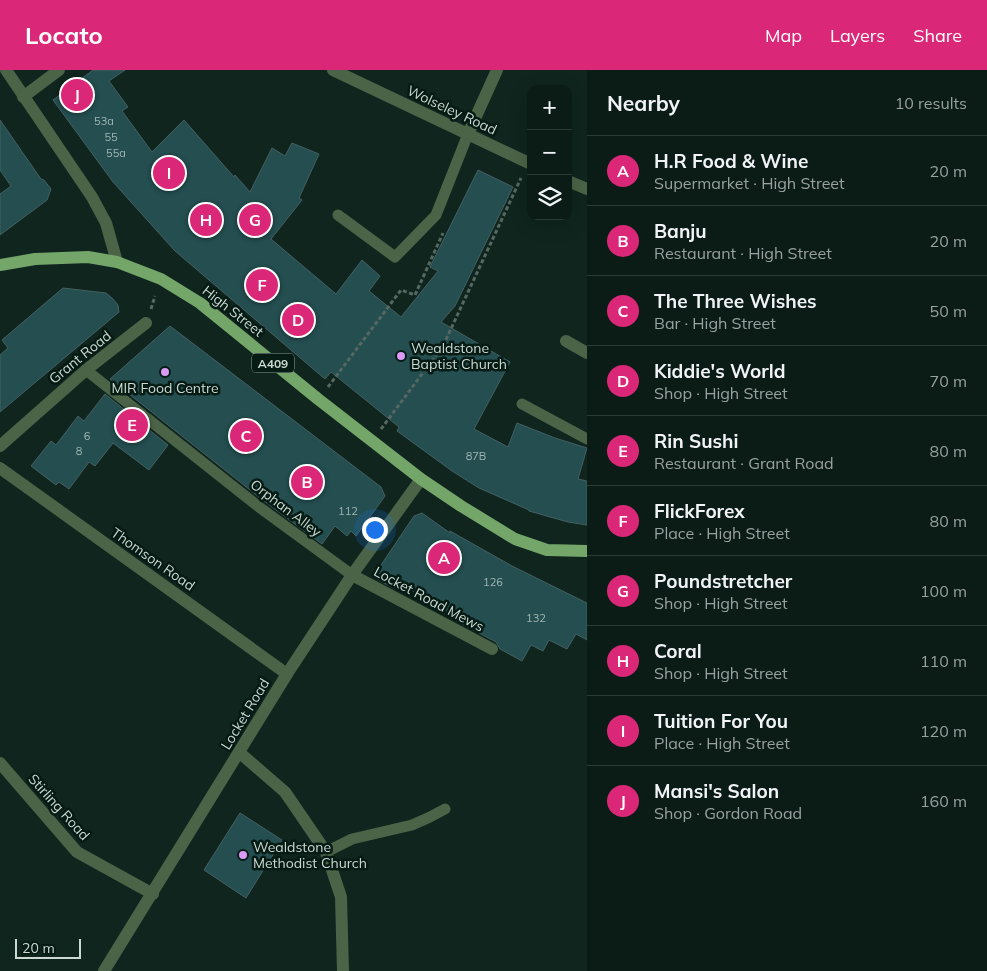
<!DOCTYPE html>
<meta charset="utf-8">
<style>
body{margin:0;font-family:Mulish,sans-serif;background:#14251f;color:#f1f3f6}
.controls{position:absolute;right:15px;top:15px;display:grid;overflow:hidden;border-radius:10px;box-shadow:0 5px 20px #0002}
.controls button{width:45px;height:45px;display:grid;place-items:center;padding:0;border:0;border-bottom:1px solid #2b3a35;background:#0b1c16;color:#f1f3f6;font:25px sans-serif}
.scale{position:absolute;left:15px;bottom:12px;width:66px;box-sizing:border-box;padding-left:5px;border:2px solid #ccd9d3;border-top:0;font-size:14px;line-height:18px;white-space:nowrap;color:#ccd9d3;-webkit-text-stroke:4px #061b14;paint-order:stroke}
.you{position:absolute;left:374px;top:459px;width:18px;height:18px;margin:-12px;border:4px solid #fff;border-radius:50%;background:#1a73e8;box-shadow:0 0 0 8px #1a73e833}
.badge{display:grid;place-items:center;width:32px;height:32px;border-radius:50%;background:#db2777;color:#fff;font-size:16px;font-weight:700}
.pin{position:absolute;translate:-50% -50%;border:2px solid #fff;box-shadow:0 1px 5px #0006}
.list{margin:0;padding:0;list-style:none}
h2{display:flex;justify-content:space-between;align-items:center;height:65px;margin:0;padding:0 20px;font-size:21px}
h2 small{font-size:16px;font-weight:400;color:#9aa1a1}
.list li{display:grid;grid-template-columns:32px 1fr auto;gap:15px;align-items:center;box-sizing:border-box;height:70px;padding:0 20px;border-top:1px solid #2b3a35}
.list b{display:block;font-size:19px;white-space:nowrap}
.list p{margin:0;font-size:16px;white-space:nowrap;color:#9aa1a1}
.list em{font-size:16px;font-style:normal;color:#9aa1a1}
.icon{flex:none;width:28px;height:28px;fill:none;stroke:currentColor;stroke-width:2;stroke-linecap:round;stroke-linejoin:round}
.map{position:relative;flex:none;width:587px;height:901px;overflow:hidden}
header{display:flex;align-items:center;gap:30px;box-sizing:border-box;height:70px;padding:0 25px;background:#db2777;color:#fff}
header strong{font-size:24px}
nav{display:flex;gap:28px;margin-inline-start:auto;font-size:18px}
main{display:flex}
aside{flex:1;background:#0b1c16}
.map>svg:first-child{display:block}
</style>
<header>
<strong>Locato</strong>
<nav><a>Map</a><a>Layers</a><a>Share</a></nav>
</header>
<main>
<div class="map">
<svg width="587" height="901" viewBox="0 0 587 901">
<rect width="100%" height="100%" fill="#0f251e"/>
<g fill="#244e50" stroke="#456061">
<polygon points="93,0 125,0 109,11 128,37 122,41 152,82 184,50 234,107 235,105 250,122 272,78 285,86 292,73 319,84 299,128 302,130 271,169 336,224 362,190 380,206 369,221 401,247 438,201 430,197 478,100 513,117 455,236 441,252 510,292 474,359 508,377 517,353 555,368 587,378 578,409 587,411 587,455 568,452 529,441 529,440 479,418 452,401 397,361 399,357 331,302 325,309 175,181 113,112 53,30"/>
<polygon points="0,50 41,109 44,110 51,119 47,130 0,165 0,124 11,116 0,100"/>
<polygon points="63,218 106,223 112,228 118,235 119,242 0,342 0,285 8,278 2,270"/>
<polygon points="170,256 381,417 385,426 356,466 351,461 347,466 335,456 322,474 264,431 110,309"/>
<polygon points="105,324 168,375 149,400 113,373 95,396 89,392 69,419 59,412 56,415 31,396 51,371 56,375 78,346 84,351"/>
<polygon points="422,443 450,463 450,461 512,496 587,533 587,570 576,564 567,579 549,570 543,581 531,575 522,591 500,579 496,572 449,547 451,543 415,522 398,514 395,519 373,507 414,446"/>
<polygon points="240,743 282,770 246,828 204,800"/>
</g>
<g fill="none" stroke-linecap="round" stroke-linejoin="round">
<g stroke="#566862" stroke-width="3" stroke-dasharray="4 2.5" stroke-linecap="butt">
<polyline points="151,239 155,226"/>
<polyline points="328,317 401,220 415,225 443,163"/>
<polyline points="381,359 443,276 521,108"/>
</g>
<g stroke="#4b6346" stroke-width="11">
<polyline points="338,145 395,187 436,145 468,64"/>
<polyline points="86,300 259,437 352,505"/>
<polyline points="522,334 587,369"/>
<polyline points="326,782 352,769 412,755 430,747 445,739"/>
</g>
<g stroke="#4b6346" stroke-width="12">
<polyline points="6,0 92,127 106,153 117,192"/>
<polyline points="333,0 531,94"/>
<polyline points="23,27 59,0"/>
<polyline points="468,64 497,0"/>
<polyline points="568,111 587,119"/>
<polyline points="566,271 587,283"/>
<polyline points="0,376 86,300 146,253"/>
<polyline points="0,398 287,604"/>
<polyline points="352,505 492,579"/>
<polyline points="240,683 285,722 326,782 341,827 343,901"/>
<polyline points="0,693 77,782 153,824"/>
</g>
<polyline stroke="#4b6346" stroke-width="12" points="104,901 287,604 352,505 421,409"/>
<polyline stroke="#74a66a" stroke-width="12" points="0,195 35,189 88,187 117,192 161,209 200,233 318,329 421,409 461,436 515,469 547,480 587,481"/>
</g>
<g fill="#db9af6" stroke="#061b14" stroke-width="2">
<circle cx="401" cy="286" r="5"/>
<circle cx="165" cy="302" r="5"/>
<circle cx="243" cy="785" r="5"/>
</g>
<g text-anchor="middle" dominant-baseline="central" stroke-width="5" stroke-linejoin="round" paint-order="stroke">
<g font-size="11" fill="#a2b6b2">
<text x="104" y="51">53a</text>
<text x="111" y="67">55</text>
<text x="116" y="83">55a</text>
<text x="87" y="366">6</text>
<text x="79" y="381">8</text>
<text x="476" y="386">87B</text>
<text x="348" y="441">112</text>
<text x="493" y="512">126</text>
<text x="536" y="548">132</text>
</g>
<rect fill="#061b14" stroke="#91a09a" stroke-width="1" x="252" y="283.5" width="42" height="19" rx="4"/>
<g font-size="12" font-weight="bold" fill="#ccd9d3">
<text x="273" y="293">A409</text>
</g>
<g font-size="14" fill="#ccd9d3" stroke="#061b14">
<text transform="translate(452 40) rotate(25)">Wolseley Road</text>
<text transform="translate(233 241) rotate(38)">High Street</text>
<text transform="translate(80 287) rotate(-39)">Grant Road</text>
<text transform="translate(286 438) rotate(37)">Orphan Alley</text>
<text transform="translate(153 489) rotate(35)">Thomson Road</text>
<text transform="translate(429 529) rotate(28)">Locket Road Mews</text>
<text transform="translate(245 644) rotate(-59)">Locket Road</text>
<text transform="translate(59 737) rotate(48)">Stirling Road</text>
</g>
<g font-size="14" fill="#ccd9d3" stroke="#061b14" text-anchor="start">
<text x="411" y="278">Wealdstone<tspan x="411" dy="16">Baptist Church</tspan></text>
<text x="165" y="318" text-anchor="middle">MIR Food Centre</text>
<text x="253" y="777">Wealdstone<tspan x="253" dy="16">Methodist Church</tspan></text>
</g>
</g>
</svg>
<div class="controls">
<button>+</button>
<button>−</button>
<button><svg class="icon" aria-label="layers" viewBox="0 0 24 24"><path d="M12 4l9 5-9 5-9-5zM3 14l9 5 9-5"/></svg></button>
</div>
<div class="scale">20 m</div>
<div class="you"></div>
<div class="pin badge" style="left:444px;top:488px">A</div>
<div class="pin badge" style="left:307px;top:412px">B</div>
<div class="pin badge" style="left:246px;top:366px">C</div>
<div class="pin badge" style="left:298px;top:250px">D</div>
<div class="pin badge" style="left:132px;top:355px">E</div>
<div class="pin badge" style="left:262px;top:215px">F</div>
<div class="pin badge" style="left:255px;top:150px">G</div>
<div class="pin badge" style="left:206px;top:150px">H</div>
<div class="pin badge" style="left:169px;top:103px">I</div>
<div class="pin badge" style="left:77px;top:25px">J</div>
</div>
<aside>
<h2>Nearby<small>10 results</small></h2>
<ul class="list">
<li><span class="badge">A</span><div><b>H.R Food &amp; Wine</b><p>Supermarket · High Street</p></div><em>20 m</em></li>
<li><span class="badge">B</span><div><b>Banju</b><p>Restaurant · High Street</p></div><em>20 m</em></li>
<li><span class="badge">C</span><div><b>The Three Wishes</b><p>Bar · High Street</p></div><em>50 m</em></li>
<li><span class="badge">D</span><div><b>Kiddie's World</b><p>Shop · High Street</p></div><em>70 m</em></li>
<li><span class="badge">E</span><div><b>Rin Sushi</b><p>Restaurant · Grant Road</p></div><em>80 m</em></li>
<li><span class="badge">F</span><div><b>FlickForex</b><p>Place · High Street</p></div><em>80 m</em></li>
<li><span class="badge">G</span><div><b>Poundstretcher</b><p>Shop · High Street</p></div><em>100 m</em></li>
<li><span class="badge">H</span><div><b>Coral</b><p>Shop · High Street</p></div><em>110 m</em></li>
<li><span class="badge">I</span><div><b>Tuition For You</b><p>Place · High Street</p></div><em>120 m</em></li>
<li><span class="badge">J</span><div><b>Mansi's Salon</b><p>Shop · Gordon Road</p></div><em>160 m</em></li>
</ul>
</aside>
</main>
